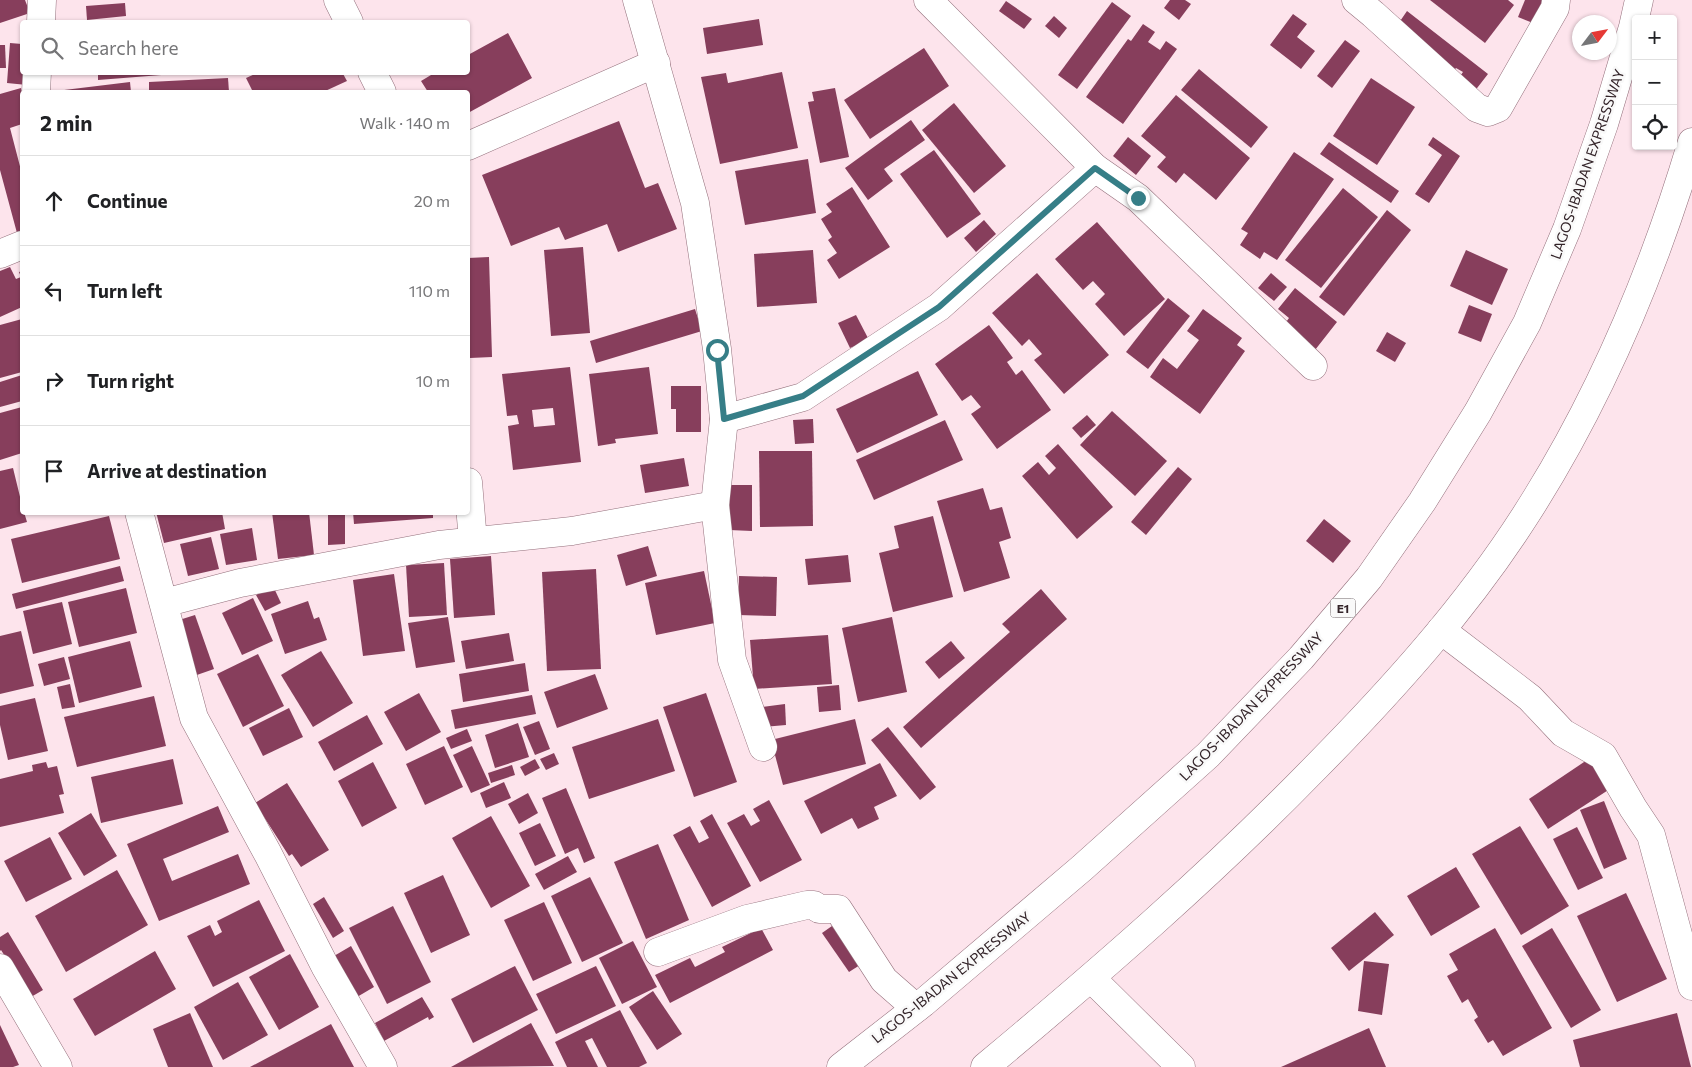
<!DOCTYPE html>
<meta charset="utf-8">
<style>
body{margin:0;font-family:Commissioner,sans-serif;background:#f6f6f6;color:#202124}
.controls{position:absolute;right:15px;top:15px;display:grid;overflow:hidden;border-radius:5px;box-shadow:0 1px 4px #0004}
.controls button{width:45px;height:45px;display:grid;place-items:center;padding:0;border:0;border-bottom:1px solid #e0e0e0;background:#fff;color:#202124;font:25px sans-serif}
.compass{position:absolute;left:1572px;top:15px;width:45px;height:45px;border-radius:50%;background:#fff;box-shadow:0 1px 4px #0004;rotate:58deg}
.stop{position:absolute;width:15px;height:15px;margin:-11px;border:4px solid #367e87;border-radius:50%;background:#fff}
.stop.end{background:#367e87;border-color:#fff;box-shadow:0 1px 5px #0008}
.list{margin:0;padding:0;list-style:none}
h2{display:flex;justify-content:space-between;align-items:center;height:65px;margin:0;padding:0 20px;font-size:21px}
h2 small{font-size:16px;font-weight:400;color:#757577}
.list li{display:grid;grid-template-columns:32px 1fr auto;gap:15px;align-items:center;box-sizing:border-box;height:90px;padding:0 20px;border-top:1px solid #e0e0e0}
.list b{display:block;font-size:19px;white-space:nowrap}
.list em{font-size:16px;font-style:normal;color:#757577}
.icon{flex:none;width:28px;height:28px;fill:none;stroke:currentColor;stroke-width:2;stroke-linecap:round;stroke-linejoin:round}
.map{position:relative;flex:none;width:1692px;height:1067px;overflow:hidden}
.search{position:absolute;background:#fff;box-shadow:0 1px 4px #0004;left:20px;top:20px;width:450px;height:55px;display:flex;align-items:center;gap:12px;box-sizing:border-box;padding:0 18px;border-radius:5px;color:#757577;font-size:19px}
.panel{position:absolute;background:#fff;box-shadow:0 1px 4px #0004;left:20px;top:90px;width:450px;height:425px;border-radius:5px}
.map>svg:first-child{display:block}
</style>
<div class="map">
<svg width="1692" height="1067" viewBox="0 0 1692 1067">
<rect width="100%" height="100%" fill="#fde4ec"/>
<g fill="#873e5c" fill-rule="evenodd">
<polygon points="0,0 25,0 30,13 0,23"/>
<polygon points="1170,0 1185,0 1191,4 1179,20 1164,8"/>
<polygon points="1430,0 1508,0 1514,5 1485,43"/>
<polygon points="1525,0 1543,0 1533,23 1518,17"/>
<polygon points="1006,1 1032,19 1024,29 999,11"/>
<polygon points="1112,2 1131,16 1077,89 1058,75"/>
<polygon points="125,3 126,16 87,20 86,6"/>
<polygon points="1407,11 1488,74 1474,92 1458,79 1463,72 1456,68 1451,74 1394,30"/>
<polygon points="1293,14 1307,24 1297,37 1315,51 1301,69 1270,45"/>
<polygon points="1054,16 1067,28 1059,38 1045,26"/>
<polygon points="759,19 763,45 707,54 703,28"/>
<polygon points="1143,24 1155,32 1148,42 1160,50 1166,41 1177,49 1123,124 1086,97 1128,39 1131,41"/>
<polygon points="508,33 532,78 468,113 468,92 428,92 421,81 436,72 468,72 468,55"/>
<polygon points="1345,40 1360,51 1332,88 1317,76"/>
<polygon points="10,43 22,44 22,72 28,72 27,85 7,83"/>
<polygon points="0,45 5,45 6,68 0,68"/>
<polygon points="924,48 949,86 870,139 844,100"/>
<polygon points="1199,69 1268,127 1251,148 1181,90"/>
<polygon points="98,72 174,72 174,74 98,80"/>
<polygon points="259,72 342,72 347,81 323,92 253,92 246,78"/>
<polygon points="782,72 798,148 720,164 701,77 726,73 728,83"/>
<polygon points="228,78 229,92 149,92 149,82"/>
<polygon points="1371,78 1415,107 1377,165 1333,136"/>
<polygon points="130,82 131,92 56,92 56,91"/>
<polygon points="21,88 22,95 22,124 10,128 22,174 22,232 17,233 0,170 0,94"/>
<polygon points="835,88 849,157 820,163 808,102 814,101 812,92"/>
<polygon points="1176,95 1250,158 1216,200 1184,173 1176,183 1157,167 1166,157 1141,136"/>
<polygon points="954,103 1006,166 974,193 922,130"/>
<polygon points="911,120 925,140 884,169 893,181 868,200 845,168"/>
<polygon points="619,121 645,188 658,183 677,229 618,252 607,224 565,240 559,227 511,246 482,175"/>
<polygon points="1128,137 1151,156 1136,175 1113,156"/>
<polygon points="1433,137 1460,156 1429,203 1415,194 1442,155 1428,145"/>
<polygon points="1329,142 1399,191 1391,203 1320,154"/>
<polygon points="934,150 981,214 947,238 900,174"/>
<polygon points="1294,152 1334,179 1277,260 1264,252 1260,259 1240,245 1248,233 1241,229"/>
<polygon points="808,159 816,213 745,225 735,171"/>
<polygon points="852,187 890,247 839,279 827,260 837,253 828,240 832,237 821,219 832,212 826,204"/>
<polygon points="1343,188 1378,217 1321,288 1285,260"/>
<polygon points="1387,210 1411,230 1344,316 1319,297"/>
<polygon points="984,220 996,234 976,252 964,238"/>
<polygon points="1097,222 1165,299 1124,336 1095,304 1105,294 1093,281 1083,290 1055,259"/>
<polygon points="583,247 590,333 551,336 544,250"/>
<polygon points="813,250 817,303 757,307 754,254"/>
<polygon points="1466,250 1508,269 1492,305 1450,286"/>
<polygon points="489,257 492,357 470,358 468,258"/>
<polygon points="10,267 16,279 21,277 19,272 22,271 22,307 0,317 0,271"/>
<polygon points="1037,273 1109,355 1064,394 1034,360 1042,354 1029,339 1022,346 992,313"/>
<polygon points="1271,273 1287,287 1274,301 1258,288"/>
<polygon points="1295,288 1337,322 1315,350 1284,325 1289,318 1278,309"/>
<polygon points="1168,298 1190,316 1148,369 1126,352"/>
<polygon points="1469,305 1492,314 1481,342 1458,333"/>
<polygon points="695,309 702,331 596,363 590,341"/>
<polygon points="1203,309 1242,338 1237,345 1245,351 1200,414 1150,377 1163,358 1177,369 1199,340 1187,331"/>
<polygon points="856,315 869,340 850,348 838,323"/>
<polygon points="22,319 22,372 0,378 0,325"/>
<polygon points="989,325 1013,358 1007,362 1016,375 1022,370 1051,410 997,449 971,414 981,407 971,395 962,401 935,364"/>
<polygon points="1387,332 1406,343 1395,362 1376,351"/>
<path d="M570 367 581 462 513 470 508 426 519 424 517 415 507 416 502 374ZM553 408 555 425 534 427 532 410Z"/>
<polygon points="649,367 658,434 615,439 616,443 598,446 589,374"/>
<polygon points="918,371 938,415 857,453 836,409"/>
<polygon points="22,375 22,401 0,407 0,382"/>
<polygon points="671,386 701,386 701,432 676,432 676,409 671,409"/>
<polygon points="22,407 22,453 0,460 0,413"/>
<polygon points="1112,411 1167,461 1135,496 1080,445"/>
<polygon points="1087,415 1096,425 1081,438 1072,428"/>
<polygon points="813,419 814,443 795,444 793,420"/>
<polygon points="945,420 963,460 874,500 856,460"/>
<polygon points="1058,444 1113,507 1077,539 1022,476 1038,462 1049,475 1056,468 1045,456"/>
<polygon points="759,451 812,451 813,526 760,527"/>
<polygon points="684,458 689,486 645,493 640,465"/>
<polygon points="1178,467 1192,479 1146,535 1131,522"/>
<polygon points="13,468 22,505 22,512 24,512 27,522 0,529 0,471"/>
<polygon points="730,485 752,485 752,531 729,530"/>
<polygon points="983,488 990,510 1002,507 1011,538 999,542 1010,578 964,592 937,501"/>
<polygon points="156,512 222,512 225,529 164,543"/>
<polygon points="272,512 309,512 314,555 278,559"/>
<polygon points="328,512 345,512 345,544 328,545"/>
<polygon points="353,512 433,512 433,518 354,524"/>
<polygon points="109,516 120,559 22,583 11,539"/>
<polygon points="933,516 953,597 893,612 879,553 899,548 894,526"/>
<polygon points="1324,519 1351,541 1333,563 1306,541"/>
<polygon points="252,528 257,560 226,565 220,534"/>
<polygon points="211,537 219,569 188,576 180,544"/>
<polygon points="648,546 657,576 626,586 617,555"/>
<polygon points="848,555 851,582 808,585 805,559"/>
<polygon points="491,556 495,615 454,618 450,559"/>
<polygon points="444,563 447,615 409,617 406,565"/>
<polygon points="120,566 124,581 16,609 12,594"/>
<polygon points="596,569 601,669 547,671 542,572"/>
<polygon points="704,571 715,623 656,635 645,583"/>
<polygon points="394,574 405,651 363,656 353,580"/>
<polygon points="739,576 777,577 776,616 738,615"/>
<polygon points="273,586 281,603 265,611 256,595"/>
<polygon points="126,588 137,633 79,647 68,602"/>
<polygon points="1041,589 1067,619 921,748 903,727 1010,632 1002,624"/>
<polygon points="253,598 273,641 242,655 222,613"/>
<polygon points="308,601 314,619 319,617 327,640 285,654 271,614"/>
<polygon points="62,602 72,644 33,654 23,611"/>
<polygon points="195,615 214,669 194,676 176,621"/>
<polygon points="448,617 455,662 416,668 408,623"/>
<polygon points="892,617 907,692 858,702 842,628"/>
<polygon points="21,631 34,686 0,694 0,636"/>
<polygon points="509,633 514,661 466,669 461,641"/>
<polygon points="828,635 832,684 754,689 750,640"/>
<polygon points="130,641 142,687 79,703 68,657"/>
<polygon points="951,641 965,658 939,679 925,662"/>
<polygon points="321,651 353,703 313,727 281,675"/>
<polygon points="258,654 284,706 243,727 217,674"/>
<polygon points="64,657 70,679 44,686 38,664"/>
<polygon points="525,663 529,691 463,702 459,674"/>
<polygon points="595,674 608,709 557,728 544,692"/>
<polygon points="70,684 75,707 62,709 57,687"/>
<polygon points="839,685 841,710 819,712 817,687"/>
<polygon points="419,693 441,732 406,751 384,712"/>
<polygon points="706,693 737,782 694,797 663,707"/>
<polygon points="532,695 536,714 455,729 451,710"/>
<polygon points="154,696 166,746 77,767 64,717"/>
<polygon points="35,698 48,751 8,760 0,725 0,706"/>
<polygon points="785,704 786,725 763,727 761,707"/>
<polygon points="289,708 303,737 263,756 249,728"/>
<polygon points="367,715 383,744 334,771 318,742"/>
<polygon points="658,719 675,771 589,799 572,747"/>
<polygon points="855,719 866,764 783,785 771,740"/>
<polygon points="539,721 550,749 535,755 523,727"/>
<polygon points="518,723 529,757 495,768 485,735"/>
<polygon points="888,727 936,787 920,800 871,740"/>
<polygon points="467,729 472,741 451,749 446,738"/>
<polygon points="444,746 463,787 425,805 406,764"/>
<polygon points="472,746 490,785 471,793 453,755"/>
<polygon points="554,753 559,764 546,770 540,759"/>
<polygon points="1593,756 1613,787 1548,829 1529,799"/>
<polygon points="173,759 183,804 101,823 91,777"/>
<polygon points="535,759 540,768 525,776 520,767"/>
<polygon points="46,762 48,768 57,766 64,794 59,795 64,813 0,827 0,779 33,771 32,765"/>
<polygon points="373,762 397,808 362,827 338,781"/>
<polygon points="880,763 897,796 874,807 879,819 858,829 852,818 821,834 804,801"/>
<polygon points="512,765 515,775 491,783 488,773"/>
<polygon points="504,782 511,798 486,808 480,793"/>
<polygon points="287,783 329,850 301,867 292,854 289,856 255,803"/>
<polygon points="566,788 595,858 584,863 578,848 565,854 542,798"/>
<polygon points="528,793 538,813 519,824 508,804"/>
<polygon points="769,800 802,860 760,882 727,823 744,814 751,826 760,821 753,809"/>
<polygon points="1604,801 1627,859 1604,869 1580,810"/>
<polygon points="218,806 229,832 163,859 172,881 238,854 250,884 159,921 127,844"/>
<polygon points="91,813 117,856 84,876 58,833"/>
<polygon points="712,814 751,886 712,907 673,835 690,826 699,843 709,838 700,821"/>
<polygon points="491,816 530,886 491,908 452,838"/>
<polygon points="540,823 556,856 535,866 519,833"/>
<polygon points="1520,826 1569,906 1521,935 1472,854"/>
<polygon points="1577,827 1603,878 1578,890 1553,839"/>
<polygon points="50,837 72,879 26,902 4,861"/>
<polygon points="658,844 689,920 646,939 614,862"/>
<polygon points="568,856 577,872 544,890 535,874"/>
<polygon points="1456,867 1480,907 1431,936 1407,896"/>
<polygon points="117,870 148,925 66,972 35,916"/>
<polygon points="443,875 470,935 431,953 404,893"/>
<polygon points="590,877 623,943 582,962 551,896"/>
<polygon points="1626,893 1667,979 1617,1002 1577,916"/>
<polygon points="324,897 344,931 333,938 313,904"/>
<polygon points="259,900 285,951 213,987 187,936 210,925 215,936 222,932 217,921"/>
<polygon points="544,902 572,963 533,981 504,920"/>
<polygon points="393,906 431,982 387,1004 349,928"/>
<polygon points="1375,912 1394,935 1349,971 1331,948"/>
<polygon points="832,926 860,965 849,972 822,933"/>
<polygon points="761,928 773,950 670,1003 655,975 690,958 695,967 725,952 722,947"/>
<polygon points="1495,928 1552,1028 1503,1056 1493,1040 1488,1043 1474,1020 1478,1017 1468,999 1462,1003 1447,976 1458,970 1449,954"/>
<polygon points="1552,928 1601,1010 1571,1028 1522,946"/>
<polygon points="8,932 43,990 31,997 1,950 0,951 0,937"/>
<polygon points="633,941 657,987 622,1004 599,958"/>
<polygon points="351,946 374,987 357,997 334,956"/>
<polygon points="155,951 176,989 95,1036 73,999"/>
<polygon points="290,954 319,1007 279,1030 249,977"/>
<polygon points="1364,961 1389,964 1382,1015 1358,1011"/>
<polygon points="515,966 538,1010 473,1043 451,999"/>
<polygon points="596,966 616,1006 556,1034 536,994"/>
<polygon points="238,982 268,1035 223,1060 194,1007"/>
<polygon points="653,991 682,1034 657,1050 629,1007"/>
<polygon points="422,997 434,1017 429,1020 428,1017 384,1041 375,1023"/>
<polygon points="620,1010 647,1063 639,1067 607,1067 592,1038 585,1041 598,1067 567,1067 555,1042"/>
<polygon points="190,1013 213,1067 168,1067 153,1029"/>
<polygon points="1677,1013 1691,1067 1580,1067 1573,1040"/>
<polygon points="531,1023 554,1066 451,1067"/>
<polygon points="331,1024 354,1067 250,1067"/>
<polygon points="0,1025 19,1065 13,1067 0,1067"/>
<polygon points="1369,1028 1386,1067 1281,1067"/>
</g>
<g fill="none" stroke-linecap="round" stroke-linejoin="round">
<g stroke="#94707c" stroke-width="29">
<g id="minor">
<polyline points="338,0 349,22"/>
<polyline points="637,0 695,203 717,349 724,419 715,505 732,660 763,747"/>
<polyline points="928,0 1095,168 1138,198 1313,366"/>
<polyline points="1356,0 1373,14 1477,108 1488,112 1498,108 1555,8 1556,0"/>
<polyline points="41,22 42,0"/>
<polyline points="372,72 382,92"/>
<polyline points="36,92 37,72"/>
<polyline points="468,146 656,63"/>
<polyline points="0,254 22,245"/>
<polyline points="724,419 803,397 939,307 1095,168"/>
<polyline points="468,482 473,541"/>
<polyline points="139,512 194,718 268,854 325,966 383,1067"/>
<polyline points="164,603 240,583 439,545 572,531 715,505"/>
<polyline points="1441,630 1530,698 1563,733 1603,756 1633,808 1651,835 1692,986"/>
<polyline points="658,952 747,919 807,905 814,905 819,909 838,909 884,980 916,1008"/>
<polyline points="0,968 58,1067"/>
<polyline points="1091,978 1181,1067"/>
</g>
</g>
<g stroke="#94707c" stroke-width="29">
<g id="motorway">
<polyline points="841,1067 923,1003 1082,868 1208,755 1301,658 1369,578 1422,502 1478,412 1527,323 1567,229 1604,124 1633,27 1639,0"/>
<path d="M985 1067C1099 972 1212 874 1316 767 1392 690 1466 608 1525 516 1599 401 1653 273 1692 142"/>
</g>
</g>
<use href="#minor" stroke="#fff" stroke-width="28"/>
<use href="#motorway" stroke="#fff" stroke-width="28"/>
</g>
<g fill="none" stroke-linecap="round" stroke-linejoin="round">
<polyline stroke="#367e87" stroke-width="6" points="717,350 724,419 803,396 939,307 1095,168 1138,198"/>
</g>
<g text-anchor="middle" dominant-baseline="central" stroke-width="5" stroke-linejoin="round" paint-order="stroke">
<rect fill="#f9f9f9" stroke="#6e6467" stroke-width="1" x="1330.5" y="598.5" width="25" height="19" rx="4"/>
<g font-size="12" font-weight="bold" fill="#332429">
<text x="1343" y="608">E1</text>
</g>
<g font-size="14" fill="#332429" stroke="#f9f9f9">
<text transform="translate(1587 164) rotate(-71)">LAGOS-IBADAN EXPRESSWAY</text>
<text transform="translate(1251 706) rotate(-46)">LAGOS-IBADAN EXPRESSWAY</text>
<text transform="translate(951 977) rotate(-39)">LAGOS-IBADAN EXPRESSWAY</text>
</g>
</g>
</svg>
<div class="controls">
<button>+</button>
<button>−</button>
<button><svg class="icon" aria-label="locate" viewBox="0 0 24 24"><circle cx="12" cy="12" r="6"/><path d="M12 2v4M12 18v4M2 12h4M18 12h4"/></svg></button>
</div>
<svg class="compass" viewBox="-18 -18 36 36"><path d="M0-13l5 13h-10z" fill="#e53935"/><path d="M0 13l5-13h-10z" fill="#757577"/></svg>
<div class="stop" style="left:717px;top:350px"></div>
<div class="stop end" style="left:1138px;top:198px"></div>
<div class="search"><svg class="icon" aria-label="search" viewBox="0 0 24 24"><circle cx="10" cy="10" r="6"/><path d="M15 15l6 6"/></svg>Search here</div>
<section class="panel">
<h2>2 min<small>Walk · 140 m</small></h2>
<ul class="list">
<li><svg class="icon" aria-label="ahead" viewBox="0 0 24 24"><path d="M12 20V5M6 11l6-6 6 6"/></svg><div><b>Continue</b></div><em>20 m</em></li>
<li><svg class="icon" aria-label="left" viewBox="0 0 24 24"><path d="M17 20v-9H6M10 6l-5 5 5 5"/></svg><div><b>Turn left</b></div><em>110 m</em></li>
<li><svg class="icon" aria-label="right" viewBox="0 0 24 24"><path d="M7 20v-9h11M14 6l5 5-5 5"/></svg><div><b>Turn right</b></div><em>10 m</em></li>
<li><svg class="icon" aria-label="arrive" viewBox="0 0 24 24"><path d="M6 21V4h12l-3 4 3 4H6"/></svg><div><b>Arrive at destination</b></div></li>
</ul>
</section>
</div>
